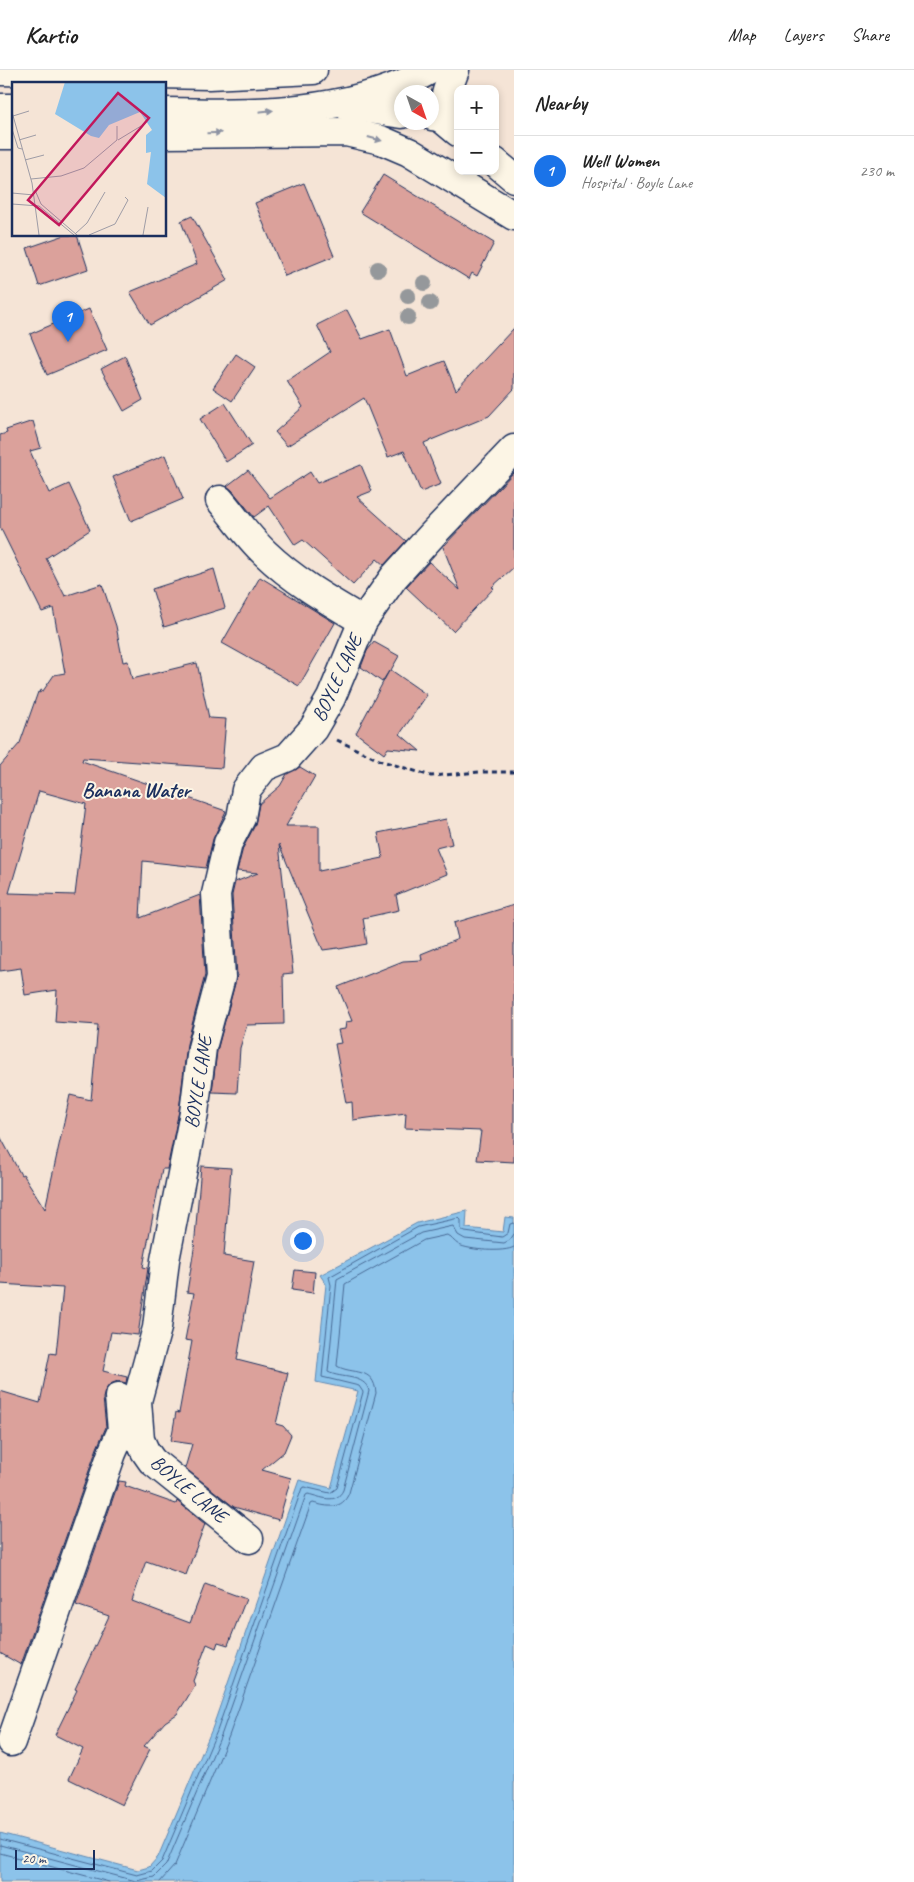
<!DOCTYPE html>
<meta charset="utf-8">
<style>
body{margin:0;font-family:Caveat,sans-serif;background:#f2f2f2;color:#222}
.controls{position:absolute;right:15px;top:15px;display:grid;overflow:hidden;border-radius:10px;box-shadow:0 2px 8px #0003}
.controls button{width:45px;height:45px;display:grid;place-items:center;padding:0;border:0;border-bottom:1px solid #e0e0e0;background:#fff;color:#222;font:25px sans-serif}
.compass{position:absolute;left:394px;top:15px;width:45px;height:45px;border-radius:50%;background:#fff;box-shadow:0 2px 8px #0003;rotate:140deg}
.scale{position:absolute;left:15px;bottom:12px;width:80px;box-sizing:border-box;padding-left:5px;border:2px solid #1b2f5e;border-top:0;font-size:14px;line-height:18px;white-space:nowrap;color:#1b2f5e;-webkit-text-stroke:4px #fcf5e5;paint-order:stroke}
.you{position:absolute;left:302px;top:1170px;width:18px;height:18px;margin:-12px;border:4px solid #fff;border-radius:50%;background:#1a73e8;box-shadow:0 0 0 8px #1a73e833}
.badge{display:grid;place-items:center;width:32px;height:32px;border-radius:50%;background:#1a73e8;color:#fff;font-size:16px;font-weight:700}
.pin{position:absolute;translate:-50% -41px;filter:drop-shadow(0 1px 2px #0008)}
.pin::after{content:'';position:absolute;top:26px;width:18px;height:15px;background:inherit;clip-path:polygon(0 0,100% 0,50% 100%)}
.list{margin:0;padding:0;list-style:none}
h2{display:flex;justify-content:space-between;align-items:center;height:65px;margin:0;padding:0 20px;font-size:21px}
h2 small{font-size:16px;font-weight:400;color:#767676}
.list li{display:grid;grid-template-columns:32px 1fr auto;gap:15px;align-items:center;box-sizing:border-box;height:70px;padding:0 20px;border-top:1px solid #e0e0e0}
.list b{display:block;font-size:19px;white-space:nowrap}
.list p{margin:0;font-size:16px;white-space:nowrap;color:#767676}
.list em{font-size:16px;font-style:normal;color:#767676}
.map{position:relative;flex:none;width:514px;height:1812px;overflow:hidden}
header{display:flex;align-items:center;gap:30px;box-sizing:border-box;height:70px;padding:0 25px;background:#fff;border-bottom:1px solid #e0e0e0}
header strong{font-size:24px}
nav{display:flex;gap:28px;margin-inline-start:auto;font-size:18px}
main{display:flex}
aside{flex:1;background:#fff}
.map>svg:first-child{display:block}
</style>
<header>
<strong>Kartio</strong>
<nav><a>Map</a><a>Layers</a><a>Share</a></nav>
</header>
<main>
<div class="map">
<svg width="514" height="1812" viewBox="0 0 514 1812">
<rect width="100%" height="100%" fill="#f5e4d6"/>
<filter id="ink" filterUnits="userSpaceOnUse"><feTurbulence type="fractalNoise" baseFrequency=".02" numOctaves="2"/><feDisplacementMap in="SourceGraphic" scale="10" xChannelSelector="R" yChannelSelector="G"/><feConvolveMatrix kernelMatrix="1 2 1 2 8 2 1 2 1" color-interpolation-filters="sRGB"/></filter>
<g filter="url(#ink)">
<polygon fill="#8cc3ea" stroke="#5f88b2" points="467,1141 466,1158 503,1162 505,1147 514,1148 514,1812 0,1812 0,1763 138,1800 149,1797 158,1787 212,1659 299,1410 331,1418 358,1321 316,1312 326,1214 320,1205 417,1153"/>
<g fill="none" stroke-linecap="round" stroke-linejoin="round">
<g stroke="#486a96" stroke-width="1">
<polyline points="0,1769 137,1805 152,1801 162,1791 217,1661 302,1418 304,1417 330,1423 337,1418 363,1322 359,1316 322,1307 331,1215 329,1207 418,1157 459,1148 461,1150 461,1159 465,1162 502,1167 508,1163 510,1154 514,1153"/>
<path d="M0 1775 136 1811 154 1807 166 1795 222 1663 306 1425 308 1424C321 1427 336 1435 343 1420L369 1321C365 1304 341 1309 328 1302L337 1209 421 1163 453 1156 458 1165 465 1169 504 1173 510 1170 514 1164"/>
<polyline points="0,1783 109,1812"/>
<path d="M160 1812 175 1795 229 1666 311 1434 313 1433C328 1437 342 1440 349 1423L376 1323C374 1296 352 1305 337 1296L345 1214 424 1170 447 1165C451 1167 454 1172 459 1175 469 1180 504 1183 514 1177"/>
</g>
</g>
<g fill="#dba19b" stroke="#1b2f5e" fill-rule="evenodd">
<polygon points="383,105 494,173 477,206 472,203 469,209 360,142"/>
<polygon points="304,113 334,186 285,206 255,133"/>
<polygon points="192,146 228,210 150,255 130,222 197,194 181,151"/>
<polygon points="65,165 77,165 88,199 39,216 27,178"/>
<polygon points="89,239 107,280 47,305 30,264"/>
<polygon points="347,240 362,269 390,259 407,306 444,291 456,320 514,258 514,319 489,346 424,373 441,414 421,422 404,381 388,387 364,328 287,376 275,362 303,337 287,311 330,282 317,255"/>
<polygon points="236,284 255,297 232,331 213,318"/>
<polygon points="125,286 143,330 124,341 101,299"/>
<polygon points="225,333 252,375 226,392 200,349"/>
<path d="M33 351 41 378 30 381 49 423 69 414 90 460 46 488 65 526 102 514 116 556 123 592 128 591 132 609 197 593 209 648 226 649 222 698 83 688 82 691 226 741 213 769 206 798 143 791 140 848 200 825 205 905 187 974 179 1041 167 1099H162L143 1197 148 1198 138 1265 111 1262 103 1301 127 1307 126 1313 118 1311 110 1314 105 1321 103 1328 106 1357 97 1378 21 1595 0 1583V1321L40 1333 50 1283 56 1284 63 1218 0 1214V1066L21 1105 23 1104 45 1139 70 1025 91 1030 98 955 55 952 57 920 25 925 21 898 0 901V696L20 673 38 622 40 623 41 620 43 621 54 605 65 603 53 538 42 542 0 457V365L7 363 6 360ZM39 721 86 734 75 825 9 823Z"/>
<polygon points="165,385 183,429 131,451 113,407"/>
<polygon points="361,395 372,421 357,427 406,471 384,495 377,489 353,515 303,470 295,475 269,436 254,447 232,420 227,416 248,400 270,428 310,402 317,413"/>
<polygon points="514,402 514,497 492,517 494,518 453,561 406,517 429,492 460,520 443,477"/>
<polygon points="214,499 225,538 164,557 152,519"/>
<polygon points="260,507 335,553 299,616 222,573"/>
<polygon points="374,572 399,586 391,600 427,625 400,664 420,681 388,678 384,684 356,663 389,601 382,612 361,597 367,581"/>
<polygon points="300,697 315,706 286,756 319,756 319,801 383,788 378,763 446,749 452,774 436,778 447,804 396,825 399,840 363,848 367,874 339,879 338,878 323,880 279,774 293,903 283,904 284,954 247,955 240,978 237,1023 212,1022 217,981 237,906 232,825 235,812 258,803 237,801 243,778 255,755 259,734 280,716 287,704"/>
<polygon points="514,835 514,1092 477,1090 481,1061 405,1058 406,1043 353,1050 352,1032 346,1033 335,974 341,973 338,960 345,959 346,952 352,951 338,917 403,891 422,890 421,884 458,869 454,853"/>
<polygon points="201,1096 231,1098 224,1186 254,1191 237,1290 288,1303 276,1354 283,1356 291,1365 284,1382 262,1400 291,1408 279,1450 234,1437 185,1398 192,1374 171,1371 176,1342 179,1343 192,1271 185,1270 194,1223 187,1222 194,1179"/>
<polygon points="295,1200 315,1202 313,1223 292,1220"/>
<polygon points="119,1411 126,1412 125,1416 176,1434 177,1431 205,1454 186,1505 146,1491 132,1531 190,1553 205,1514 246,1529 228,1575 218,1572 216,1578 207,1574 193,1611 195,1615 186,1630 177,1644 165,1652 144,1676 150,1679 122,1735 69,1709 83,1679 55,1665 77,1620 75,1619 109,1546 76,1535"/>
</g>
<g fill="none" stroke-linecap="round" stroke-linejoin="round">
<g stroke="#1b2f5e" stroke-width="31">
<g id="street">
<path d="M220 430C235 448 248 467 265 483 294 511 329 531 363 551"/>
<polyline points="249,1469 152,1391 145,1381 140,1370 137,1331 157,1258 165,1190 194,1043 202,978 221,907 216,824 228,773 241,748 246,720 264,697 288,687 313,659 331,628 363,551 394,507 432,465 514,379"/>
<polyline points="11,1672 112,1383 122,1360 119,1327"/>
</g>
</g>
<g stroke="#1b2f5e" stroke-width="31">
<g id="secondary">
<polyline points="432,37 440,47 458,62"/>
<polyline points="165,64 346,62 381,70 409,82 514,146"/>
<polyline points="0,65 14,65"/>
<polyline points="495,92 514,108"/>
</g>
</g>
<g stroke="#1b2f5e" stroke-width="31">
<g id="primary">
<polyline points="0,1 209,5 313,0"/>
<polyline points="347,36 402,44"/>
<polyline points="0,38 14,38"/>
<path d="M165 42C252 44 353 45 430 0"/>
<polyline points="432,46 440,47 447,21 455,0"/>
</g>
</g>
<polyline stroke="#1b2f5e" stroke-width="3" stroke-dasharray="5 4" stroke-linecap="butt" points="337,670 379,690 431,706 479,702 514,702"/>
<use href="#street" stroke="#fcf5e5" stroke-width="28"/>
<use href="#secondary" stroke="#fcf5e5" stroke-width="28"/>
<use href="#primary" stroke="#fcf5e5" stroke-width="28"/>
</g>
<g fill="#95989b">
<circle cx="378" cy="199" r="8"/>
<circle cx="424" cy="213" r="8"/>
<circle cx="408" cy="226" r="8"/>
<circle cx="430" cy="233" r="8"/>
<circle cx="408" cy="247" r="8"/>
</g>
<defs><path id="oneway-solid" d="M-6-.8H1V-3.2L6.5 0L1 3.2V.8H-6Z" transform="scale(1.25)"/></defs>
<g fill="#8c92a2">
<use href="#oneway-solid" transform="translate(266 41) rotate(-6)"/>
<use href="#oneway-solid" transform="translate(214 63) rotate(-1)"/>
<use href="#oneway-solid" transform="translate(375 69) rotate(15)"/>
</g>
</g>
<g text-anchor="middle" dominant-baseline="central" stroke-width="4" stroke-linejoin="round" paint-order="stroke">
<g font-size="20" fill="#1b2f5e" stroke="#fcf5e5">
<text transform="translate(337 608) rotate(-65)">BOYLE LANE</text>
<text transform="translate(198 1012) rotate(-81)">BOYLE LANE</text>
<text transform="translate(189 1419) rotate(40)">BOYLE LANE</text>
</g>
<g font-size="21" font-weight="bold" fill="#1b2f5e" stroke="#fcf5e5">
<text x="136" y="720">Banana Water</text>
</g>
</g>
<g transform="translate(12 12)">
<rect width="154" height="154" fill="#f5e4d6"/>
<path d="M53 0H154V116L135 102 139 70 134 71V53L140 48 128 30 97 43 87 56 79 54 43 32Z" fill="#8cc3ea"/>
<path fill="none" stroke="#9e9ca6" stroke-width="1" d="M0 30 20 101 27 153M1 34 17 29M0 47 6 66 10 67M7 58 24 53M106 58 129 44M13 78 32 73M19 97 49 94 72 86 105 58V44M23 108 29 122 65 153M0 111 22 113M0 122 27 124 62 153M63 152 75 141 93 110M77 153 103 142 116 118 113 115M131 153 136 125"/>
<path fill="#c2185b" fill-opacity="0.15" stroke="#c2185b" stroke-width="2.5" d="M106 11 137 36 47 143 16 118Z"/>
<rect width="154" height="154" fill="none" stroke="#1b2f5e" stroke-width="2.5"/>
</g>
</svg>
<div class="controls">
<button>+</button>
<button>−</button>
</div>
<svg class="compass" viewBox="-18 -18 36 36"><path d="M0-13l5 13h-10z" fill="#e53935"/><path d="M0 13l5-13h-10z" fill="#767676"/></svg>
<div class="scale">20 m</div>
<div class="you"></div>
<div class="pin badge" style="left:68px;top:272px">1</div>
</div>
<aside>
<h2>Nearby<small></small></h2>
<ul class="list">
<li><span class="badge">1</span><div><b>Well Women</b><p>Hospital · Boyle Lane</p></div><em>230 m</em></li>
</ul>
</aside>
</main>
